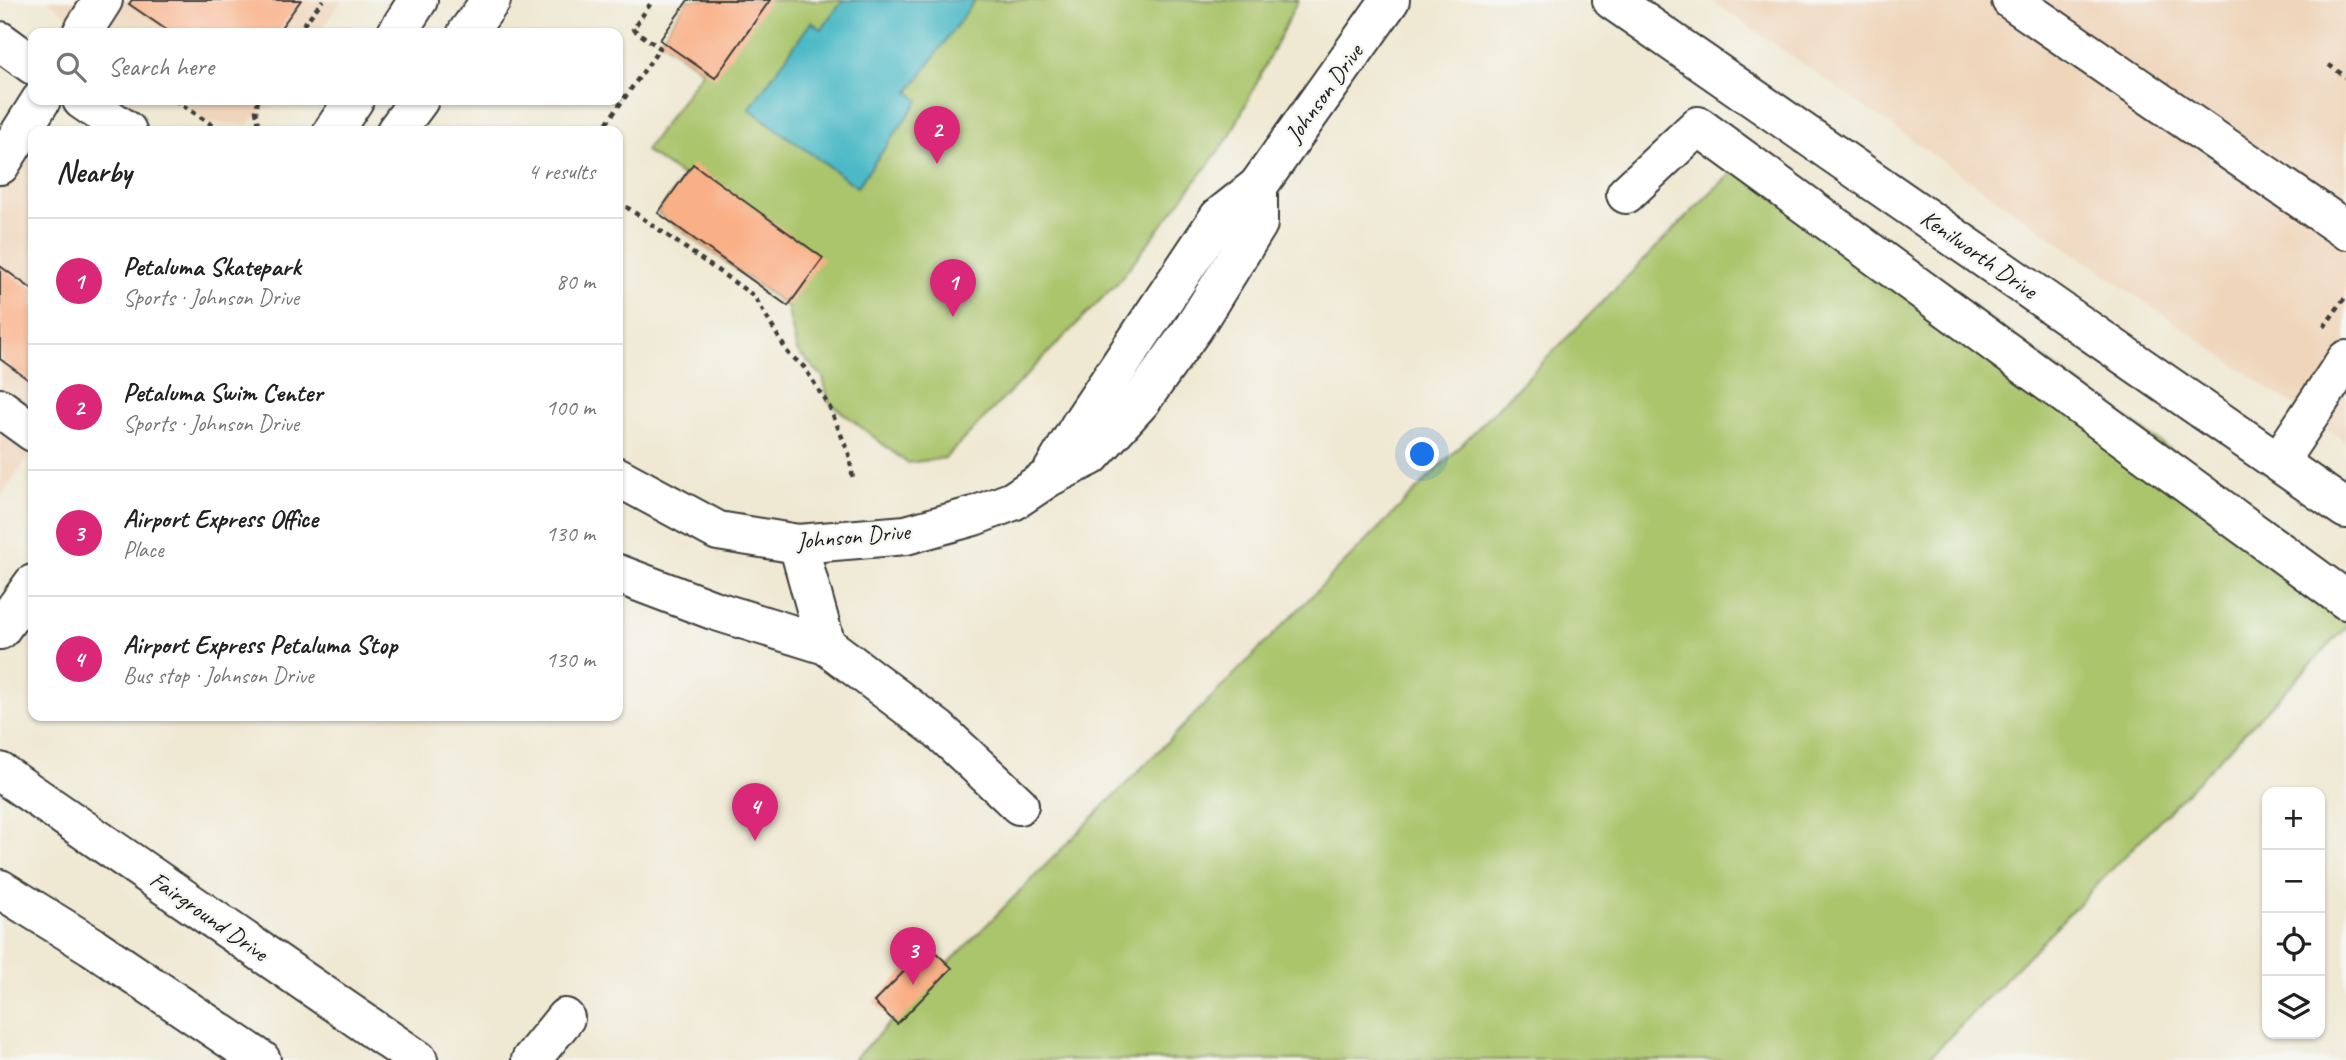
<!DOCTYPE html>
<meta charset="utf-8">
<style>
body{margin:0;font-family:Caveat,sans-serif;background:#f6f6f6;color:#222}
.controls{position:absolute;right:21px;bottom:21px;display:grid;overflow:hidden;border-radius:14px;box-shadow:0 2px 5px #0004}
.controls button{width:63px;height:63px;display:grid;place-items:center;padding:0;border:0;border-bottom:2px solid #e0e0e0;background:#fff;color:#222;font:35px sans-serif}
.you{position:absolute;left:1423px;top:455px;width:24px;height:24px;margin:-18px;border:5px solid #fff;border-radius:50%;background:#1a73e8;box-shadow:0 0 0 10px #1a73e833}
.badge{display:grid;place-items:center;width:46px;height:46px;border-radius:50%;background:#db2777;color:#fff;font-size:23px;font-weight:700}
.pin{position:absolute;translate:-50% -58px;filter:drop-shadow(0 2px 4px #0008)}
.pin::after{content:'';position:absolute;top:37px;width:24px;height:21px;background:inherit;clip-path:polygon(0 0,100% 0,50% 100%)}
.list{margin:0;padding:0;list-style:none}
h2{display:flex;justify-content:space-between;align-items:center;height:91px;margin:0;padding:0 28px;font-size:30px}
h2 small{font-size:23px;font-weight:400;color:#767676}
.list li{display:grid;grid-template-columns:46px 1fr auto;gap:21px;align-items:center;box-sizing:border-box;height:126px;padding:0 28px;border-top:2px solid #e0e0e0}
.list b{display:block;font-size:26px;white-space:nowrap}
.list p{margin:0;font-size:23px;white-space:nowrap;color:#767676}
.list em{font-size:23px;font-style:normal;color:#767676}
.icon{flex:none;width:38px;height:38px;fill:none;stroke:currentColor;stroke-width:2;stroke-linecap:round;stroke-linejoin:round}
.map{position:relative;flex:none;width:2346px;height:1060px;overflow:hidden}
.search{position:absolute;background:#fff;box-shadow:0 2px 5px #0004;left:28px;top:28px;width:595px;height:77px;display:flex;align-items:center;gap:18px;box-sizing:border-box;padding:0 24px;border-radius:14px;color:#767676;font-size:26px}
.panel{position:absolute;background:#fff;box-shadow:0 2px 5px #0004;left:28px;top:126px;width:595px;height:595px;border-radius:14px}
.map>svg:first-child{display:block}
</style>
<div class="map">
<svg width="2346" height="1060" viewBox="0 0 2346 1060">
<rect width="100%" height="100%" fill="#f6f6f2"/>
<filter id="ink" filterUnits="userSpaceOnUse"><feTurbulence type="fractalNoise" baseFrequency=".0143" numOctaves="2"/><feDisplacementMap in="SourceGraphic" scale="14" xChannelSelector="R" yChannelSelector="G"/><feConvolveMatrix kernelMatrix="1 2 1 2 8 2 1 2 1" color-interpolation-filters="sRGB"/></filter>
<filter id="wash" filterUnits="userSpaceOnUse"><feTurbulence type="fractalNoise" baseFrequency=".00686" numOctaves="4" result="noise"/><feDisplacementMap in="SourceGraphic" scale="28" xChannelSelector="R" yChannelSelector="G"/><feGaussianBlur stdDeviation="1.57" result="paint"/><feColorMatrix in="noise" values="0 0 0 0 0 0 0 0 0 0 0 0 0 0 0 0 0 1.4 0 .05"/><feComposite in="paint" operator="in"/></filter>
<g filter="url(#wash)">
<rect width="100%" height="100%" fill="#efe8d2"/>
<g fill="#efd6bb">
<polygon points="47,0 342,0 319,33 91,33"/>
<polygon points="1711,0 2346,0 2346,442"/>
<polygon points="178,100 274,100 247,125 208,123"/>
<polygon points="0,131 33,153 33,450 0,498"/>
</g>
<g fill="#aac56c" stroke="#637044" stroke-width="2">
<polygon points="688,0 1298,0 1230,136 1166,220 1118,282 945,458 907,463 829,402 823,377 797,351 787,306 658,213 684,177 645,151 703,71 660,40"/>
<polygon points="1757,151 2346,577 2346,628 1927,1060 853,1060 1713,190"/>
</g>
<polygon fill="#4cb9c6" stroke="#346a71" stroke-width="2" points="843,0 975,0 909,92 919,100 857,187 749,109 811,22 822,29"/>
<g id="blocks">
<g fill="#f9b087">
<polygon points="132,0 301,0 277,33 171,33 129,4"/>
<polygon points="688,0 770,0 715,78 660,40"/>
<polygon points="693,164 823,258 788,306 658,213"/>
<polygon points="0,266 33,290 33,383 0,359"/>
<polygon points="929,946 952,968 897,1024 874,1002"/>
</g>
</g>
</g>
<g filter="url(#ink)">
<use href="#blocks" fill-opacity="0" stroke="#3c3b37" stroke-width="2"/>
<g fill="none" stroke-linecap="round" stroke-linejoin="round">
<g stroke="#3c3b37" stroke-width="42">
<g id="minor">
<polyline points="1612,0 2346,509"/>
<polyline points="2011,0 2346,230"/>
<polyline points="82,33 103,0"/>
<polyline points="0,41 33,65"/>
<polyline points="82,100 127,131"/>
<polyline points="0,165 41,100"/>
<polyline points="1626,194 1698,126 2346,600"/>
<polyline points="0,408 33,432"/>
<polyline points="2279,461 2346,360"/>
<polyline points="618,477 718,531 798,544 906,535 974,516 1013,501 1049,477 1091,456 1141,401 1194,327 1258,224 1258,186"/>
<polyline points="1049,477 1082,422 1219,217 1258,186 1390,0"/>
<polyline points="798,544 826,645"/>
<polyline points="618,574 713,610 826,645 939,730 1019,805"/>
<polyline points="0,772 418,1060"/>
<polyline points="0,889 92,946 261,1060"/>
<polyline points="531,1060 565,1018"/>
</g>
</g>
<g stroke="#3c3b37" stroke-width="42">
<g id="major">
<polyline points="397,33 418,0"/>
<polyline points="467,33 491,0"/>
<polyline points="333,131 354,100"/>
<polyline points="396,131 419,100"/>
<polyline points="0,630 33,584"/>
</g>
</g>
<g stroke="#3c3b37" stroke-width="4.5" stroke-dasharray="5 5" stroke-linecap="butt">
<polyline points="297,33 323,0"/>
<polyline points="2329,65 2346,77"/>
<polyline points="175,100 221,131"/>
<polyline points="258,100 256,110 260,131"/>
<polyline points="601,131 660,48 633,29 653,0"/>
<polyline points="618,201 754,296 788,353 804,367 830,408 849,454 853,479"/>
<polyline points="2324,327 2346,296"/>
</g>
<use href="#minor" stroke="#fff" stroke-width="38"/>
<use href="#major" stroke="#fff" stroke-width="38"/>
</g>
</g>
<g text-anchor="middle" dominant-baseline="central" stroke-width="5" stroke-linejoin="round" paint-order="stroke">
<g font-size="24" fill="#1c1c1c" stroke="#f6f6f2">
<text transform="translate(1324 93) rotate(-54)">Johnson Drive</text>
<text transform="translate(1979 254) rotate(35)">Kenilworth Drive</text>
<text transform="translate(853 536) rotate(-5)">Johnson Drive</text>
<text transform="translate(209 916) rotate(35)">Fairground Drive</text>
</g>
</g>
</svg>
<div class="controls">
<button>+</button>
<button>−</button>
<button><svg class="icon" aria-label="locate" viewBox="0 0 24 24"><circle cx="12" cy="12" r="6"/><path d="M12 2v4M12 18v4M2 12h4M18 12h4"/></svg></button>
<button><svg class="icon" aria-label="layers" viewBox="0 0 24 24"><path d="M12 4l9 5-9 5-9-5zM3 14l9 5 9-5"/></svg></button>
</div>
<div class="you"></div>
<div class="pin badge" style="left:953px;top:317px">1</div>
<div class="pin badge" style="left:937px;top:164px">2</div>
<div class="pin badge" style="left:913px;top:985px">3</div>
<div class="pin badge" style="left:755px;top:841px">4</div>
<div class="search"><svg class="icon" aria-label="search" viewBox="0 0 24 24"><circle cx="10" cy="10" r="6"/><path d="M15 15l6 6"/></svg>Search here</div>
<section class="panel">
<h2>Nearby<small>4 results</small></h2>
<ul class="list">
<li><span class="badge">1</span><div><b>Petaluma Skatepark</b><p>Sports · Johnson Drive</p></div><em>80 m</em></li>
<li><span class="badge">2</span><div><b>Petaluma Swim Center</b><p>Sports · Johnson Drive</p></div><em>100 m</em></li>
<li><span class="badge">3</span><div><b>Airport Express Office</b><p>Place</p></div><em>130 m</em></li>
<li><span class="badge">4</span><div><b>Airport Express Petaluma Stop</b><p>Bus stop · Johnson Drive</p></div><em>130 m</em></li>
</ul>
</section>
</div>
